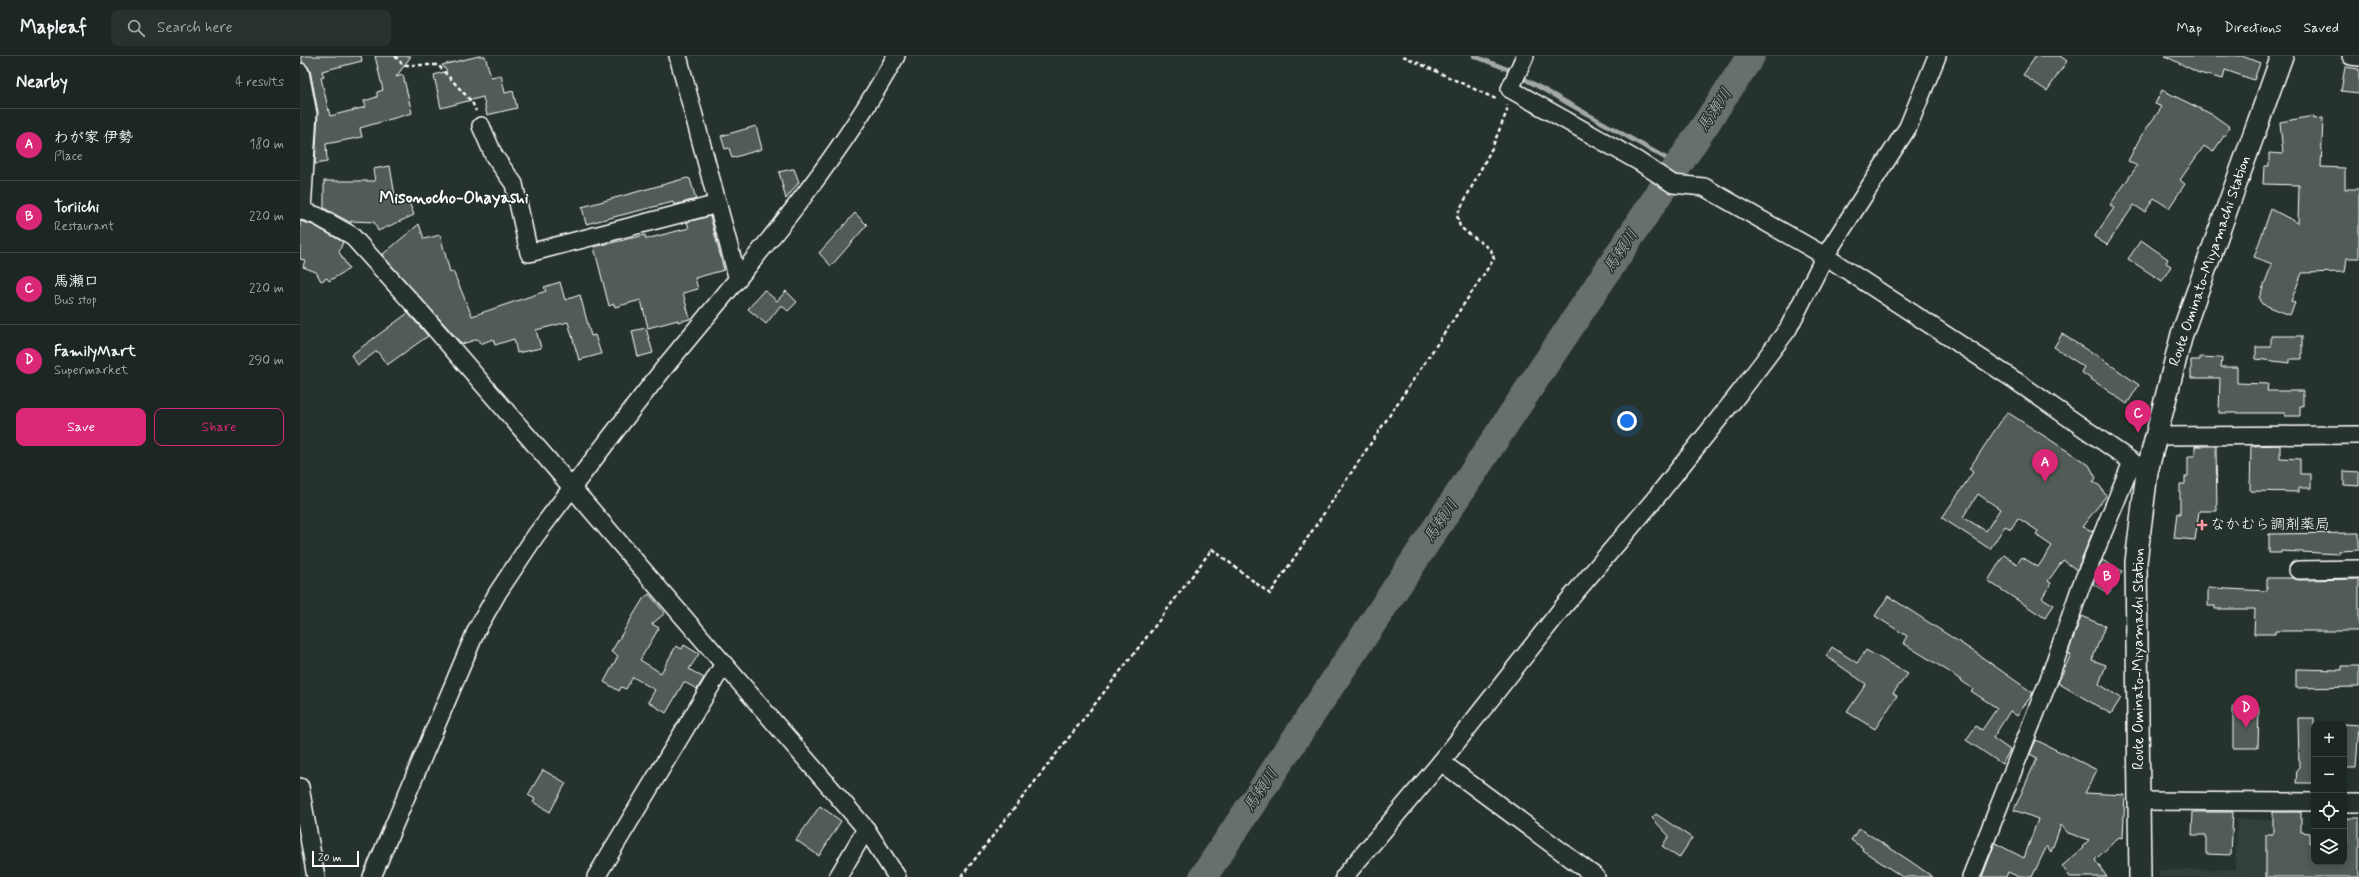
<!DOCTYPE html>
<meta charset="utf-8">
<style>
body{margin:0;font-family:Mynerve,"Klee One",sans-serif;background:#29322f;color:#f1f3f6}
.controls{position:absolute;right:12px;bottom:12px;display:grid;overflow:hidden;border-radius:8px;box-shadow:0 2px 10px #0003}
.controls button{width:36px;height:36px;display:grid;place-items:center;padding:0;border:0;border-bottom:1px solid #3a4340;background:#1c2622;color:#f1f3f6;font:20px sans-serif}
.scale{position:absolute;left:12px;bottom:10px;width:47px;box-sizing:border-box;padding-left:4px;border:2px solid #fff;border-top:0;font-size:11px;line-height:14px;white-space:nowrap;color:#fff;-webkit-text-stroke:3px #26332d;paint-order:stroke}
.you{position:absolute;left:1327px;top:365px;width:14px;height:14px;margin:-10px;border:3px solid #fff;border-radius:50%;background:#1a73e8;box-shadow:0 0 0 6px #1a73e833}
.badge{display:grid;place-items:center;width:26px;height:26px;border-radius:50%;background:#db2777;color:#fff;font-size:13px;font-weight:700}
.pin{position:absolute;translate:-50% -33px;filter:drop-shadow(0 1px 2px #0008)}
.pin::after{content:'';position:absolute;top:21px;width:14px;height:12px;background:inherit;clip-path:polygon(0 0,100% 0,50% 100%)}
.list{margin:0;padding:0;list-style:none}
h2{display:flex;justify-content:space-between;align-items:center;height:52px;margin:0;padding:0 16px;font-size:17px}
h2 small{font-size:13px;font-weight:400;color:#a0a5a5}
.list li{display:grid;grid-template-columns:26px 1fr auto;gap:12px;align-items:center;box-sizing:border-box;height:72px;padding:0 16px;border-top:1px solid #3a4340}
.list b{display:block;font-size:15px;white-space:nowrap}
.list p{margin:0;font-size:13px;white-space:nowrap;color:#a0a5a5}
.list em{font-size:13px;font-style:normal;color:#a0a5a5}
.actions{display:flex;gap:8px;padding:12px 16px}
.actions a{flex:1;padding:9px 0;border:1px solid #db2777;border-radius:8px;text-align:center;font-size:14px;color:#db2777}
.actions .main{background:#db2777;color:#fff}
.icon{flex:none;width:22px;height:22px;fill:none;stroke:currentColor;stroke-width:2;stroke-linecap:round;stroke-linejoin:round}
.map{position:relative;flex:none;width:2059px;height:821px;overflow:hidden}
header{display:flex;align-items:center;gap:24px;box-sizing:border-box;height:56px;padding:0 20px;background:#1c2622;border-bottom:1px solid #3a4340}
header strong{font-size:19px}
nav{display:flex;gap:22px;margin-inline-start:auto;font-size:14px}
.search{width:280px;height:36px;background:#29322f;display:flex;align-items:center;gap:10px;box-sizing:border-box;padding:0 14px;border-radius:8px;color:#a0a5a5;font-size:15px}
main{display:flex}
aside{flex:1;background:#1c2622}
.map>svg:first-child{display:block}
</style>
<header>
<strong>Mapleaf</strong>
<div class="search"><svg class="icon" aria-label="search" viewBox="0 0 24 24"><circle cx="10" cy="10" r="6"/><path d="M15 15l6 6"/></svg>Search here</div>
<nav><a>Map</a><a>Directions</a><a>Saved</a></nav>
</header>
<main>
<aside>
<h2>Nearby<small>4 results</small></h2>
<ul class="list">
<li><span class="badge">A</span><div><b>わが家 伊勢</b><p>Place</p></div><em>180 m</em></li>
<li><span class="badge">B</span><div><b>Toriichi</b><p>Restaurant</p></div><em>220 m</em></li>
<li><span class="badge">C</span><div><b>馬瀬口</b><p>Bus stop</p></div><em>220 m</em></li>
<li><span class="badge">D</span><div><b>FamilyMart</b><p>Supermarket</p></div><em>290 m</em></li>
</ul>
<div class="actions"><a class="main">Save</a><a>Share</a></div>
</aside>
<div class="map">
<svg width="2059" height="821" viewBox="0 0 2059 821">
<rect width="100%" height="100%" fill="#26332d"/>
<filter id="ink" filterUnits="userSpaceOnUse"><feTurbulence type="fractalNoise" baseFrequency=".025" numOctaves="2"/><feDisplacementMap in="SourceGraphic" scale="8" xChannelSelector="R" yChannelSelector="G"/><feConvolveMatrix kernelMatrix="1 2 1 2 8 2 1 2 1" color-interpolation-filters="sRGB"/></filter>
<g filter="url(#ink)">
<polygon fill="#333f3a" points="1937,763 1973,764 1975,798 2014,806 2044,806 2059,821 1859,821 1859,814 1935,813"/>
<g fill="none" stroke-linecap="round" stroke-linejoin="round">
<polyline stroke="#a4a9a7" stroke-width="4.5" points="1174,0 1207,13 1378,109"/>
<polyline stroke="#67706c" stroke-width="28" points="903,821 1451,0"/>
</g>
<g fill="#515c57" stroke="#fff" fill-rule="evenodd">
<polygon points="1,0 61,0 62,5 22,15 24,21 21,22 30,60 66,51 64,45 77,41 77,36 83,34 75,0 111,0 96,21 103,19 112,57 60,72 62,81 26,88 27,106 15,108 18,56 10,14 3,7"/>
<polygon points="179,0 185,0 191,21 201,19 205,37 213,35 217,52 187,59 183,41 141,52 134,19 147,15 142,9"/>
<polygon points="1736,0 1760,0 1767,5 1747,35 1723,19"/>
<polygon points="1865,0 1942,0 1960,7 1954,24 1925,14 1923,23 1899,17"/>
<polygon points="2045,11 2059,13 2059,37 2041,35"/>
<polygon points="1862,34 1913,59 1930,71 1913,96 1904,90 1880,124 1885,128 1869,152 1854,142 1845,156 1834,149 1807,189 1794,181 1814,152 1810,149 1837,110 1828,105 1841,80 1862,51 1855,48"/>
<polygon points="2014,60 2014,63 2023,62 2021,111 2045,112 2045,133 2059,133 2059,202 2047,202 2045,216 2002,217 1991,245 1995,247 1990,259 1962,248 1960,245 1959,242 1972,208 1954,201 1971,153 1998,167 1999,129 1963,128 1964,110 1969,110 1969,97 1983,98 1980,66"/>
<polygon points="456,70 462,93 432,102 429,92 425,93 421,80"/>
<polygon points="90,110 96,146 107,141 114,159 78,175 74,166 51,165 51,167 24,152 24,125 75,125 73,113"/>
<polygon points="492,113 494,113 499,126 486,143 479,116"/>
<polygon points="387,122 390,123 396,143 374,149 373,146 286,168 282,151"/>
<polygon points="555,157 567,169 531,210 519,197"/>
<polygon points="410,160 424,214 395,222 398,233 383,237 390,263 378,266 378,264 348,272 341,244 315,251 314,248 309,250 294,191 345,179 346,183 389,172 387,166"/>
<polygon points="0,165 13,169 43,186 39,196 49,213 29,225 27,222 21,225 16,216 3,211 5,204 0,203"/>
<polygon points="119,168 124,183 140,179 150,216 153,215 172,260 246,235 244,231 260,226 265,244 280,239 291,280 295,279 301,298 279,304 268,266 236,274 241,292 217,297 214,283 195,289 193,283 180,288 178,283 162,288 82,199"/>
<polygon points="1841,184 1868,203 1866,207 1871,210 1862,225 1828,203"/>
<polygon points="464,234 477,245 486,235 497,246 488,255 481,249 466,268 448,253"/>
<polygon points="108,257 128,280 87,309 77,295 58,309 51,299"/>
<polygon points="346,272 353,297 338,301 332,275"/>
<polygon points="1762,278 1793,298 1794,297 1839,329 1827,348 1781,316 1784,311 1754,291"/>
<polygon points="1971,280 2002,280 2002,303 1990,303 1990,307 1956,303 1956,291 1971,291"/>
<polygon points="1900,301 1922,302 1921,311 1937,311 1937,327 1968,328 1967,335 2003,335 2003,350 2000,350 2000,360 1985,360 1985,357 1919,357 1920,322 1891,322 1891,304 1900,304"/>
<path d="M1707 356 1789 409 1796 422 1793 426 1800 430 1806 440 1782 471 1793 475 1777 514 1763 504 1748 525 1751 527 1742 542 1754 549 1745 562 1688 525 1704 499 1717 508 1722 501 1738 511 1752 490 1736 479 1738 475 1718 462 1711 473 1705 470 1690 493 1642 462 1673 416 1669 413ZM1678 438 1700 453 1686 475 1663 461Z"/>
<polygon points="1980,389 1980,402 2000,403 2000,418 2011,418 2011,432 1999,432 1999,436 1950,435 1951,390"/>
<polygon points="1895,390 1916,390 1917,455 1899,455 1895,484 1874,482 1877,457 1880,458 1880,428 1885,428 1885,420 1888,420 1888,400 1895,400"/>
<polygon points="2044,415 2059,416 2059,430 2044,429"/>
<polygon points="2059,477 2059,494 2039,495 2039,498 1981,495 1981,497 1969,497 1969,478"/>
<polygon points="1802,504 1822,515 1809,538 1793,528"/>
<polygon points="1967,522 1992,522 1998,524 2059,523 2059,575 1975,575 1975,578 1954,578 1955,553 1915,553 1915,550 1908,550 1908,532 1967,535"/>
<polygon points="349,538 365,557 352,568 359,572 340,604 361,617 376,590 382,593 384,589 399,598 389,613 404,622 397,633 384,626 366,657 348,646 355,634 333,621 326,633 321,631 319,635 304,626 318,600 311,596 343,543"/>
<polygon points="1588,540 1676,597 1733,637 1717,660 1710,655 1693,682 1710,694 1702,708 1666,684 1676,670 1682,674 1697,652 1671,635 1673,633 1648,615 1603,587 1607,580 1575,560"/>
<polygon points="1781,560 1805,570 1792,604 1806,609 1799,628 1821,642 1811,658 1758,627 1771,598 1768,597"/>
<polygon points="1532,591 1557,607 1566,594 1608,618 1593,637 1597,640 1575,673 1547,656 1566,628 1526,600"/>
<polygon points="2042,610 2059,610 2059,631 1996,632 1996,613 2042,614"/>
<polygon points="1933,651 1959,651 1958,692 1933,692"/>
<polygon points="1998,662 2014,662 2014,727 1996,727 1997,713 1999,711"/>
<polygon points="2044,668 2059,669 2056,712 2044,712"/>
<polygon points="1736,684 1797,714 1785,737 1825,739 1823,782 1819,781 1795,804 1807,821 1770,821 1762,810 1783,792 1782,791 1789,784 1768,777 1761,769 1751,796 1747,790 1732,821 1719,821 1708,816 1706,821 1682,821 1695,787 1724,802 1738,763 1714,754 1737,702 1730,698"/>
<polygon points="243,714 266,727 250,756 233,746 235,743 228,739"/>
<polygon points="520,750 541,765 519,800 496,784"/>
<polygon points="1893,756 1933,756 1931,799 1906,798 1906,779 1892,779"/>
<polygon points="1973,756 2001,756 2001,776 2010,777 2010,787 2014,787 2014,806 2044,806 2044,787 2047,787 2047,762 2059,762 2059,821 1966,821 1966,779 1973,779"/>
<polygon points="1356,758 1392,782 1379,802 1362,790 1369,780 1352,762"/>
<polygon points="1559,772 1610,805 1633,821 1602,821 1598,818 1562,794 1563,792 1551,784"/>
</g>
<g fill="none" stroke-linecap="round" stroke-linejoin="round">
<g stroke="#fff" stroke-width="20">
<g id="minor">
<polyline points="378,0 438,224"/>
<polyline points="1225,0 1210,33 1338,105 1373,128 1404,131 1525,200 1716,325 1847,416"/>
<polyline points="2051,0 2059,1"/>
<polyline points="0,16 8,58 2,155"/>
<polyline points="181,70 194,100 214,128 229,197 418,148"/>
<polyline points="0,154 17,160 51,179 125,261 566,773 597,821"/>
<polyline points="1855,380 2059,379"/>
<polyline points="1998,514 2059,513"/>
<polyline points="1141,706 1296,821"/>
<polyline points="0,731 16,821"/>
<polyline points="1840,745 2014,746"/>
<polyline points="2044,747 2059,747"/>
<path d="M72 821 177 573 198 536 236 479C280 421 324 363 369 306 451 206 533 114 596 0"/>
<polyline points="296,821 424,608"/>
<polyline points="538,821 566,773"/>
<polyline points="1044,821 1141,706 1263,551 1354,444 1441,335 1488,273 1525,200 1608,71 1637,0"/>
<polyline points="1671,821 1748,626 1781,530 1832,406"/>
</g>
</g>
<g stroke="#fff" stroke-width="24">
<polyline id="major" points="1840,821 1836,506 1847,416 1882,278 1982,0"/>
</g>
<g stroke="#fff" stroke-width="2.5" stroke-dasharray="4 3" stroke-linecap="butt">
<polyline points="95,0 103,9 138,9 172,46 176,55"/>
<polyline points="1103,0 1198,44"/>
<polyline points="661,821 846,582 912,493 970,538 1194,203 1191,194 1160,171 1157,159 1192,92 1207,55 1207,49"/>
</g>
<use href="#minor" stroke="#26332d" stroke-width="17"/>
<use href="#major" stroke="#26332d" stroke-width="21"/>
</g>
</g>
<path fill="#ff9aa2" stroke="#26332d" stroke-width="1.5" d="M1900 463h4v4h4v4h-4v4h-4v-4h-4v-4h4z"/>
<g text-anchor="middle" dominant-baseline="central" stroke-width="3" stroke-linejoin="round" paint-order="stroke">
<g font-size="15" fill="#fff" stroke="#26332d">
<text transform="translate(1910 205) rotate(-71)">Route Ominato-Miyamachi Station</text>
<text transform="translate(1839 603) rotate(-90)">Route Ominato-Miyamachi Station</text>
</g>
<g font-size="15" fill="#fff" stroke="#26332d" text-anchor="start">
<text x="1910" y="469">なかむら調剤薬局</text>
</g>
<g font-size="16" font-style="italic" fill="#b3b8b6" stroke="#26332d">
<text transform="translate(1415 54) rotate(-56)">馬瀬川</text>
<text transform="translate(1321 195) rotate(-56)">馬頼川</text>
<text transform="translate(1141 465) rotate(-56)">馬頼川</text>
<text transform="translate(961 734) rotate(-56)">馬頼川</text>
</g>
<g font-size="17" font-weight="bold" fill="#fff" stroke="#26332d">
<text x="154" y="142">Misonocho-Ohayashi</text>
</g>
</g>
</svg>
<div class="controls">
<button>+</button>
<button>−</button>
<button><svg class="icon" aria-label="locate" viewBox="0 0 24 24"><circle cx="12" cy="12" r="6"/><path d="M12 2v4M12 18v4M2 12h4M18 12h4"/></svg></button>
<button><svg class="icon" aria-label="layers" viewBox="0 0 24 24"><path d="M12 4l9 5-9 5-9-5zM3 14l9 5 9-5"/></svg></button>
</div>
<div class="scale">20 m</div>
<div class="you"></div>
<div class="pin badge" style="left:1745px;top:426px">A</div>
<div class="pin badge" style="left:1807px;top:540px">B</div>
<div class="pin badge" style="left:1838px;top:377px">C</div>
<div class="pin badge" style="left:1946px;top:672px">D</div>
</div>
</main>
